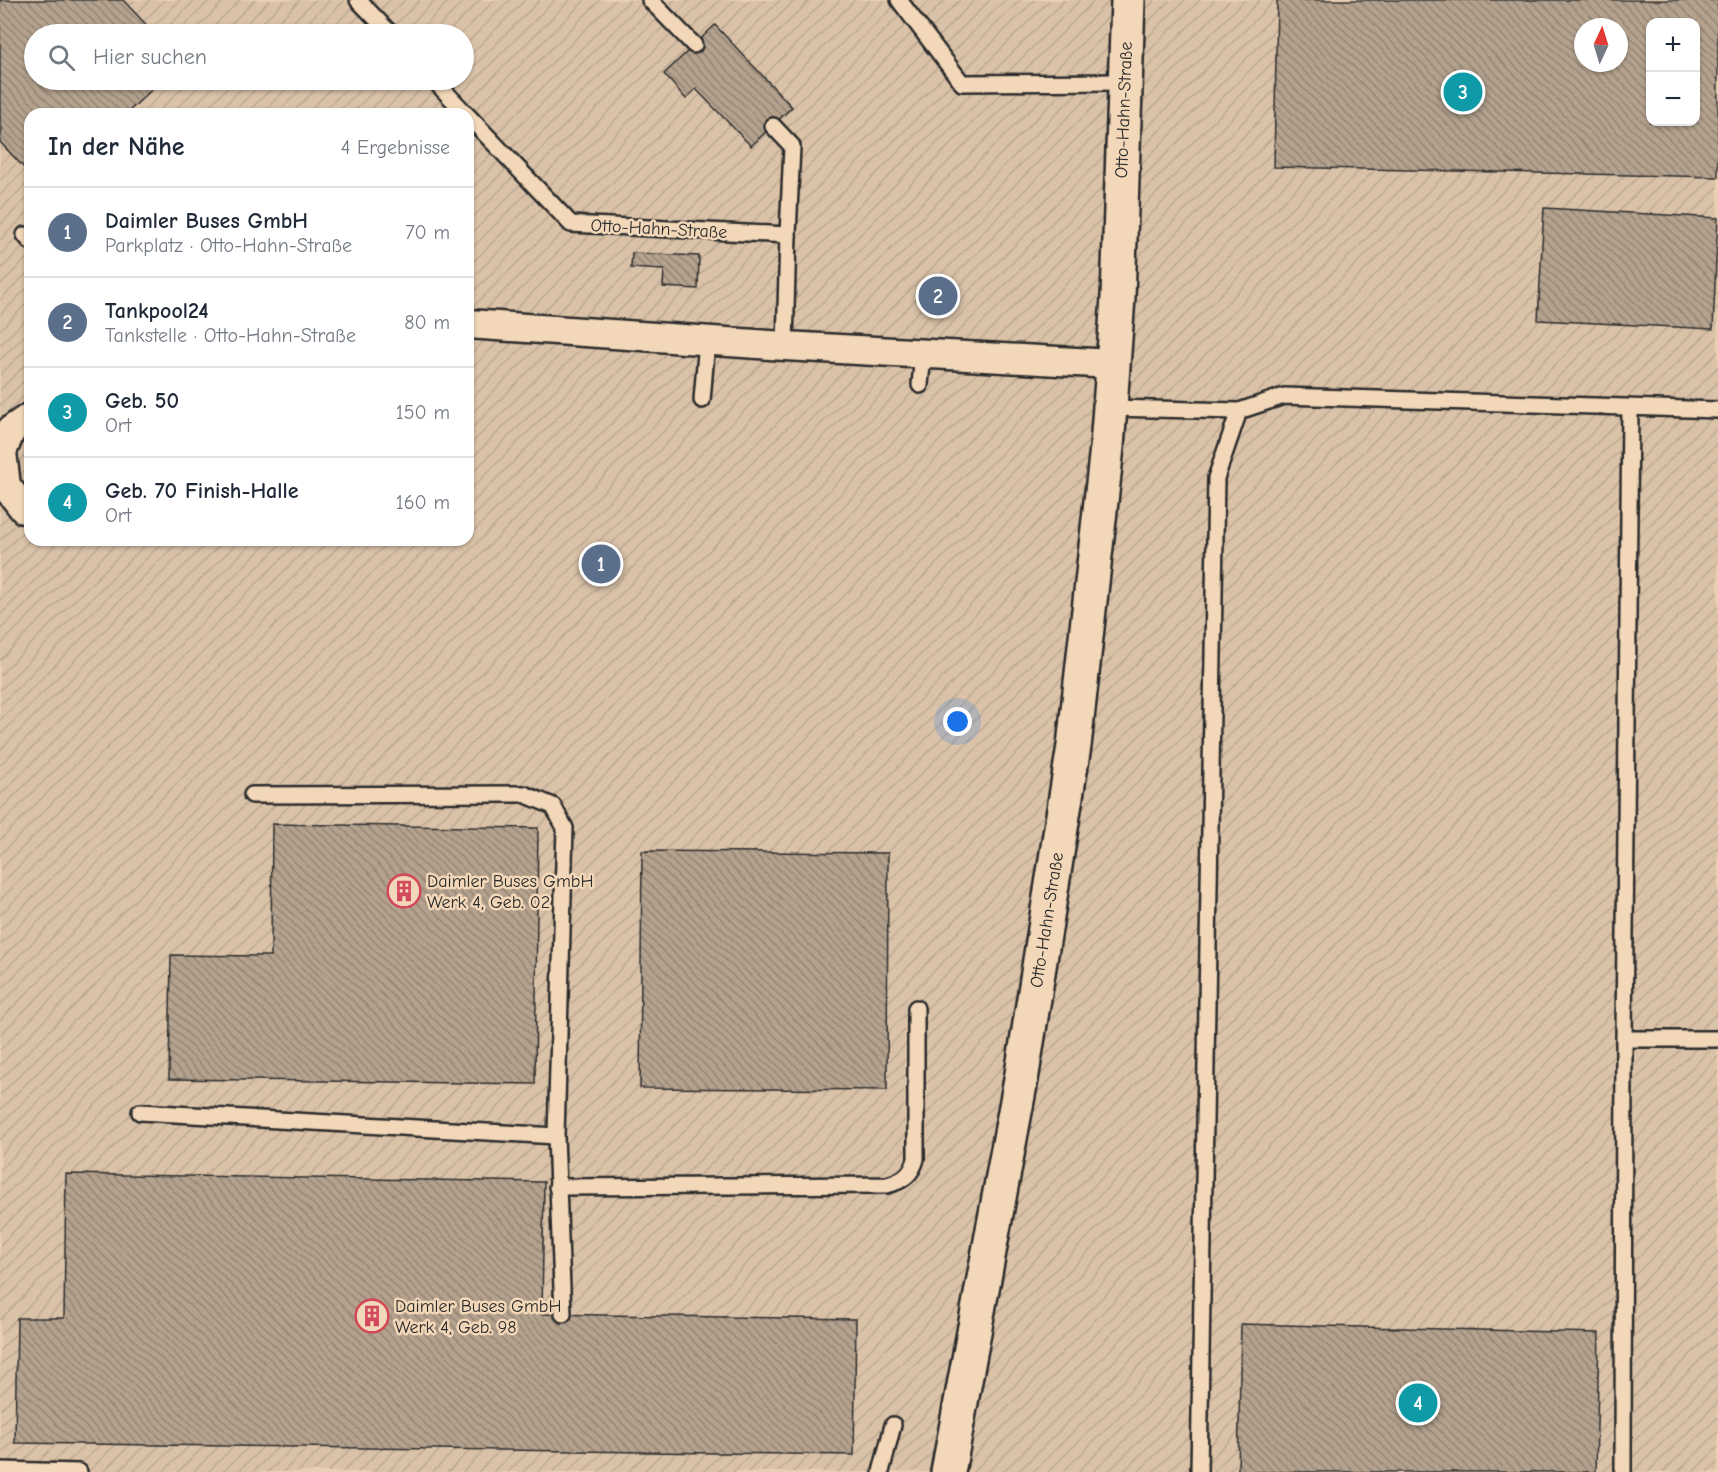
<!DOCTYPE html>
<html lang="de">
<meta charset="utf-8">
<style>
body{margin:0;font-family:"Comic Neue",sans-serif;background:#f6f6f7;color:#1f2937}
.controls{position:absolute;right:18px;top:18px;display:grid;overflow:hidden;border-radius:12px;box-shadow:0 2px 4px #0004}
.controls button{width:54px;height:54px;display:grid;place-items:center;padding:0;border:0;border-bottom:2px solid #e0e1e3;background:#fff;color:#1f2937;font:30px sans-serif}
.compass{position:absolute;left:1574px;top:18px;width:54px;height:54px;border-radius:50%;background:#fff;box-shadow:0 2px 4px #0004;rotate:4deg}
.you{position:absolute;left:958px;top:722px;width:21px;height:21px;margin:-15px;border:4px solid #fff;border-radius:50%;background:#1a73e8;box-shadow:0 0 0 9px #1a73e833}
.badge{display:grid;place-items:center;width:39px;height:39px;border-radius:50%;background:#1a73e8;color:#fff;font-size:20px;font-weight:700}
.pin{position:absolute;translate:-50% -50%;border:3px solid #fff;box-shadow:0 2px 6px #0006}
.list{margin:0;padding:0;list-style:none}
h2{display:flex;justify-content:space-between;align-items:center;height:78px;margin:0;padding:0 24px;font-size:26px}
h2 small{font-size:20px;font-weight:400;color:#747a83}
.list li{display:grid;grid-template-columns:39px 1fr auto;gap:18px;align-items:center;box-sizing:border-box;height:90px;padding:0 24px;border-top:2px solid #e0e1e3}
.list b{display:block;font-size:22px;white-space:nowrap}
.list p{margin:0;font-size:20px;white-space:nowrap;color:#747a83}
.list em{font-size:20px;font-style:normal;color:#747a83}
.icon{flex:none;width:33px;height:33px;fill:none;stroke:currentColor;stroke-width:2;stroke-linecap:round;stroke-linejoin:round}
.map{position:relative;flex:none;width:1718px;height:1472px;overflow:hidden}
.search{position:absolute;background:#fff;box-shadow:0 2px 4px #0004;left:24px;top:24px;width:450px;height:66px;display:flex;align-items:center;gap:15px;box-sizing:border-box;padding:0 21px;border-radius:33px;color:#747a83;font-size:22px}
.panel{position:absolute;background:#fff;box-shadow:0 2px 4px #0004;left:24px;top:108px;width:450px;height:438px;border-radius:18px}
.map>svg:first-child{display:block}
</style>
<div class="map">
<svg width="1718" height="1472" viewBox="0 0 1718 1472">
<defs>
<pattern id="industrial-furrows" width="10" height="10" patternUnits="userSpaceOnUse" patternTransform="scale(1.5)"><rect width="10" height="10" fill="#dac2a8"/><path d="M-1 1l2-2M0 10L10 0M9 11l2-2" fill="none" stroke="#bba791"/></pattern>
<pattern id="building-back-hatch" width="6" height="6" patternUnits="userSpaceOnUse" patternTransform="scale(1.5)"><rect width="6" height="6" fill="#b4a28e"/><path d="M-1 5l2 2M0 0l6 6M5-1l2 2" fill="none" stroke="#938474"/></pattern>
</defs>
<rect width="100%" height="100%" fill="#ead0b3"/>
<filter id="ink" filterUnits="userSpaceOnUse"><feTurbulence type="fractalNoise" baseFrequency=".0167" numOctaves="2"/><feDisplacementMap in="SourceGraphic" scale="12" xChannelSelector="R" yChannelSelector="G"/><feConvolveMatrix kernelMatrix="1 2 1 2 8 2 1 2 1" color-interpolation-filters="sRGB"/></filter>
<g filter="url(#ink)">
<path fill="url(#industrial-furrows)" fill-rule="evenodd" d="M0 0H1718V1472H0ZM1650 22H1696V122H1650ZM1583 27H1619V63H1583ZM34 34H464V80H34ZM30 114H468V540H30Z"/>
<g fill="url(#building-back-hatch)" stroke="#2b2b2b" stroke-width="1.5" fill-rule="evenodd">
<polygon points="0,0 123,0 155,34 34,34 34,80 162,80 126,114 30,114 30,174 0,142 2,128 0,125"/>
<path d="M1277 0H1718V177L1274 167ZM1650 22H1696V122H1650ZM1583 27H1619V63H1583Z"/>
<polygon points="715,25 792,107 751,146 696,89 686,99 664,74"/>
<polygon points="1544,208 1718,218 1713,329 1538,320"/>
<polygon points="632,253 699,256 698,289 663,287 664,270 631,268"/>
<polygon points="272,824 538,828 535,1084 169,1079 171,955 271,956"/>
<polygon points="642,851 888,853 887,1090 640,1088"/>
<polygon points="66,1174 544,1182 542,1314 856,1319 854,1455 15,1443 17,1318 64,1318"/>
<polygon points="1241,1324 1599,1333 1596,1472 1238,1472"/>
</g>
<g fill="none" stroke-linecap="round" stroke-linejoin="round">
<g stroke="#2b2b2b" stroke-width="20">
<g id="lane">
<polyline points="358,0 391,34"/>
<polyline points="650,0 694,45"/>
<polyline points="899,0 962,83 1125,82"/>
<polyline points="434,80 466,114"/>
<polyline points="468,116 571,224 788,235 785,346"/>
<polyline points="773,126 792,146 788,235"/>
<polyline points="25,235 30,241"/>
<polyline points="920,385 923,354"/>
<polyline points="702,400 707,341"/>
<polyline points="1110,408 1239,411 1284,396 1718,410"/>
<polyline points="1624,1039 1718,1039"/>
<polyline points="140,1112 556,1136 565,828 553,806 524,794 252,795"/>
<polyline points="556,1136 563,1314"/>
<path d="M557 1187 887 1185C903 1181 912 1174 916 1159V1008"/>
<polyline points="0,1470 79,1472"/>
<polyline points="881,1472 893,1425"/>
<polyline points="1199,1472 1216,478 1239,411"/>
<polyline points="1623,1472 1624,1039 1630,408"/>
</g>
</g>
<g stroke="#2b2b2b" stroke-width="33">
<g id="street">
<polyline points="468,324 785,346 1112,364"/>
<polyline points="30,417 11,430 2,452 6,486 24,509 30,509"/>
</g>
</g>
<g stroke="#2b2b2b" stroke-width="38">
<polyline id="secondary" points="948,1472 1022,1074 1074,746 1107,447 1118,298 1128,0"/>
</g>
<use href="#lane" stroke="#f2d7b9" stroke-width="15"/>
<use href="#street" stroke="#f2d7b9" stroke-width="28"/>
<use href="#secondary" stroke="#f2d7b9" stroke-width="33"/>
</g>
</g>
<defs>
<g id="building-ring" transform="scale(1.725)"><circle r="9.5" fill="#f2d7b9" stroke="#d1495b" stroke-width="1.5"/><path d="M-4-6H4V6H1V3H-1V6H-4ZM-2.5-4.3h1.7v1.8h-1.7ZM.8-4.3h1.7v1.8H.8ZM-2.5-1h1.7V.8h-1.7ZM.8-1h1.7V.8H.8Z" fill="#d1495b"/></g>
</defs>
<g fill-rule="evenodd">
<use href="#building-ring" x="404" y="891"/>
<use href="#building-ring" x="372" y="1316"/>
</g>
<g text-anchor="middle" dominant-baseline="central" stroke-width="5" stroke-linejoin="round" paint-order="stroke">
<g font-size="18" fill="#2b2b2b" stroke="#f2d7b9">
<text transform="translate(1124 110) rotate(-88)">Otto-Hahn-Straße</text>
<text transform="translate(659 229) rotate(3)">Otto-Hahn-Straße</text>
<text transform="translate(1047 920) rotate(-81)">Otto-Hahn-Straße</text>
</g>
<g font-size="18" fill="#2b2b2b" stroke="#f2d7b9" text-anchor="start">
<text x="427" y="881">Daimler Buses GmbH<tspan x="427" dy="21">Werk 4, Geb. 02</tspan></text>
<text x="395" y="1306">Daimler Buses GmbH<tspan x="395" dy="21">Werk 4, Geb. 98</tspan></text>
</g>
</g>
</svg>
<div class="controls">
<button>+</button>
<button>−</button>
</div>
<svg class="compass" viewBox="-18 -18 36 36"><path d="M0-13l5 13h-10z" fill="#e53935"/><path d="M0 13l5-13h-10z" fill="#747a83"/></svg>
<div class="you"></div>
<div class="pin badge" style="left:601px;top:564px;background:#5c6f8a">1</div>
<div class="pin badge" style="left:938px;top:296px;background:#5c6f8a">2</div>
<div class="pin badge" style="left:1463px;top:92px;background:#0f9aa8">3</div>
<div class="pin badge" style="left:1418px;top:1403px;background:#0f9aa8">4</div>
<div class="search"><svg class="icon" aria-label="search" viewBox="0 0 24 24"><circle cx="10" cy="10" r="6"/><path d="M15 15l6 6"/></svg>Hier suchen</div>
<section class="panel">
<h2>In der Nähe<small>4 Ergebnisse</small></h2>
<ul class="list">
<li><span class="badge" style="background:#5c6f8a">1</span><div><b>Daimler Buses GmbH</b><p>Parkplatz · Otto-Hahn-Straße</p></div><em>70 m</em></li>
<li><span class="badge" style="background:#5c6f8a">2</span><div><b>Tankpool24</b><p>Tankstelle · Otto-Hahn-Straße</p></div><em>80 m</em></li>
<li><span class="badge" style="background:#0f9aa8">3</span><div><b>Geb. 50</b><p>Ort</p></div><em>150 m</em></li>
<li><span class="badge" style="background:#0f9aa8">4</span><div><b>Geb. 70 Finish-Halle</b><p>Ort</p></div><em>160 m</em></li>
</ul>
</section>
</div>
